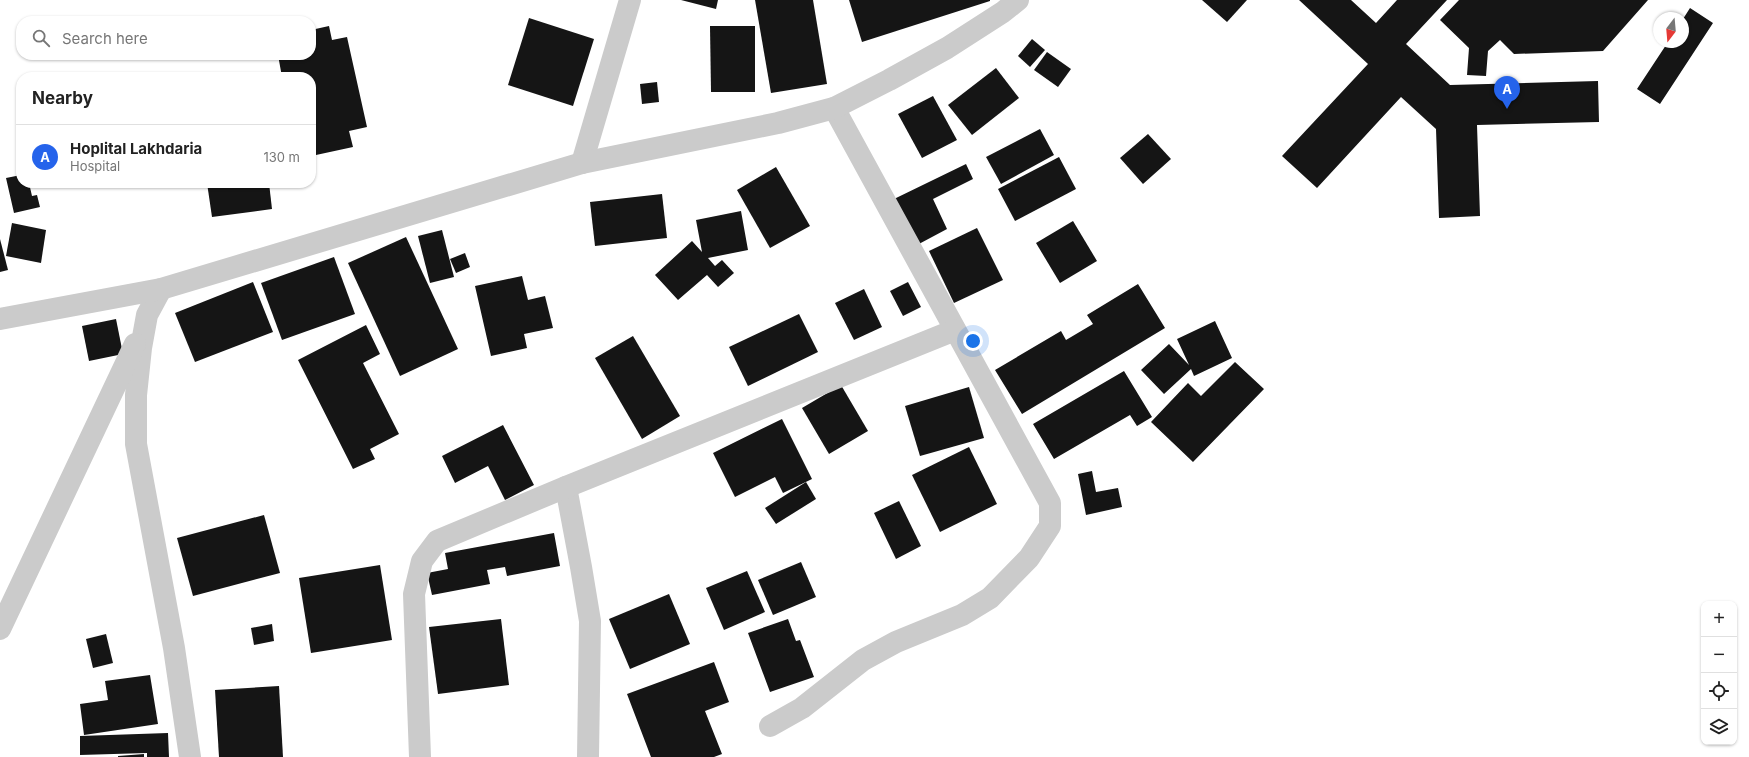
<!DOCTYPE html>
<meta charset="utf-8">
<style>
body{margin:0;font-family:Inter,sans-serif;background:#f6f6f6;color:#222}
.controls{position:absolute;right:12px;bottom:12px;display:grid;overflow:hidden;border-radius:8px;box-shadow:0 1px 3px #0004}
.controls button{width:36px;height:36px;display:grid;place-items:center;padding:0;border:0;border-bottom:1px solid #e0e0e0;background:#fff;color:#222;font:20px sans-serif}
.compass{position:absolute;left:1653px;top:12px;width:36px;height:36px;border-radius:50%;background:#fff;box-shadow:0 1px 3px #0004;rotate:196deg}
.you{position:absolute;left:973px;top:341px;width:14px;height:14px;margin:-10px;border:3px solid #fff;border-radius:50%;background:#1a73e8;box-shadow:0 0 0 6px #1a73e833}
.badge{display:grid;place-items:center;width:26px;height:26px;border-radius:50%;background:#2563eb;color:#fff;font-size:13px;font-weight:700}
.pin{position:absolute;translate:-50% -33px;filter:drop-shadow(0 1px 2px #0008)}
.pin::after{content:'';position:absolute;top:21px;width:14px;height:12px;background:inherit;clip-path:polygon(0 0,100% 0,50% 100%)}
.list{margin:0;padding:0;list-style:none}
h2{display:flex;justify-content:space-between;align-items:center;height:52px;margin:0;padding:0 16px;font-size:17px}
h2 small{font-size:13px;font-weight:400;color:#767676}
.list li{display:grid;grid-template-columns:26px 1fr auto;gap:12px;align-items:center;box-sizing:border-box;height:64px;padding:0 16px;border-top:1px solid #e0e0e0}
.list b{display:block;font-size:15px;white-space:nowrap}
.list p{margin:0;font-size:13px;white-space:nowrap;color:#767676}
.list em{font-size:13px;font-style:normal;color:#767676}
.icon{flex:none;width:22px;height:22px;fill:none;stroke:currentColor;stroke-width:2;stroke-linecap:round;stroke-linejoin:round}
.map{position:relative;flex:none;width:1749px;height:757px;overflow:hidden}
.search{position:absolute;background:#fff;box-shadow:0 1px 3px #0004;left:16px;top:16px;width:300px;height:44px;display:flex;align-items:center;gap:10px;box-sizing:border-box;padding:0 14px;border-radius:16px;color:#767676;font-size:15px}
.panel{position:absolute;background:#fff;box-shadow:0 1px 3px #0004;left:16px;top:72px;width:300px;height:116px;border-radius:16px}
.map>svg:first-child{display:block}
</style>
<div class="map">
<svg width="1749" height="757" viewBox="0 0 1749 757">
<rect width="100%" height="100%" fill="#fff"/>
<g fill="#151515">
<polygon points="681,0 718,0 716,9"/>
<polygon points="755,0 813,0 827,84 771,93"/>
<polygon points="849,0 990,0 990,1 862,42"/>
<polygon points="1202,0 1247,0 1227,22"/>
<polygon points="1299,0 1351,0 1376,23 1397,0 1447,0 1406,44 1450,85 1598,81 1599,122 1477,125 1480,216 1439,218 1436,129 1401,97 1317,188 1282,156 1368,64"/>
<polygon points="1459,0 1648,0 1603,51 1514,54 1500,40 1488,51 1486,76 1467,75 1469,48 1440,20"/>
<polygon points="1690,8 1713,23 1660,104 1637,89 1668,42 1683,42 1683,19"/>
<polygon points="529,18 594,39 573,106 508,85"/>
<polygon points="329,26 332,40 347,37 367,127 349,131 353,147 316,155 311,133 311,77 282,77 278,55 311,55 311,30"/>
<polygon points="710,26 755,26 755,92 711,92"/>
<polygon points="1032,39 1045,50 1030,67 1018,56"/>
<polygon points="1047,52 1071,69 1058,87 1034,70"/>
<polygon points="996,68 1019,98 972,135 948,105"/>
<polygon points="657,82 659,102 642,104 640,84"/>
<polygon points="933,96 957,140 922,158 898,114"/>
<polygon points="1040,129 1054,155 1001,184 986,157"/>
<polygon points="1148,134 1171,159 1143,184 1120,158"/>
<polygon points="1059,157 1076,189 1015,221 998,189"/>
<polygon points="966,164 973,179 933,199 947,229 917,245 894,199"/>
<polygon points="776,167 810,226 770,248 737,190"/>
<polygon points="21,175 21,183 29,183 32,196 37,195 40,207 14,213 6,178"/>
<polygon points="207,183 269,183 272,209 212,217"/>
<polygon points="662,194 667,238 595,246 590,202"/>
<polygon points="741,211 748,250 708,258 715,266 722,260 734,273 718,287 707,275 678,300 655,275 692,241 702,252 696,220"/>
<polygon points="1073,221 1097,261 1060,283 1036,243"/>
<polygon points="12,223 46,230 41,263 6,256"/>
<polygon points="977,228 1003,280 954,303 929,251"/>
<polygon points="442,230 454,277 430,283 418,236"/>
<polygon points="406,237 458,349 400,376 348,263"/>
<polygon points="0,239 8,270 0,272"/>
<polygon points="465,253 470,267 456,273 450,259"/>
<polygon points="334,257 355,314 282,340 261,283"/>
<polygon points="522,276 528,300 545,296 553,328 524,334 527,348 491,356 475,286"/>
<polygon points="253,282 273,332 195,362 175,313"/>
<polygon points="908,282 921,307 903,316 890,291"/>
<polygon points="1138,284 1165,328 1022,414 995,370 1061,331 1066,340 1093,324 1087,315"/>
<polygon points="864,289 882,327 854,340 835,303"/>
<polygon points="799,314 818,352 748,386 729,347"/>
<polygon points="116,319 123,354 89,361 82,326"/>
<polygon points="1215,321 1232,358 1194,376 1191,369 1164,394 1141,370 1169,344 1189,365 1177,339"/>
<polygon points="366,325 380,354 363,363 399,434 370,449 375,459 353,469 298,360"/>
<polygon points="633,336 680,416 642,439 595,358"/>
<polygon points="1235,362 1264,389 1193,462 1151,422 1188,383 1201,396"/>
<polygon points="1124,371 1152,417 1137,426 1130,415 1054,459 1033,424"/>
<polygon points="841,385 868,431 829,454 802,408"/>
<polygon points="969,387 984,438 920,456 905,406"/>
<polygon points="782,419 812,479 783,493 775,477 735,497 713,453"/>
<polygon points="503,425 534,485 505,500 488,466 455,483 442,456"/>
<polygon points="969,447 997,504 940,532 912,475"/>
<polygon points="1092,471 1096,492 1118,488 1122,507 1086,515 1078,474"/>
<polygon points="806,482 816,499 776,524 765,508"/>
<polygon points="899,501 921,546 896,559 874,513"/>
<polygon points="264,515 280,573 193,596 177,538"/>
<polygon points="554,533 560,566 507,576 505,567 487,570 490,584 432,595 427,573 448,569 445,553"/>
<polygon points="801,562 816,597 773,615 758,580"/>
<polygon points="380,565 392,640 311,653 299,578"/>
<polygon points="747,571 765,612 724,630 706,588"/>
<polygon points="669,594 690,644 630,669 609,619"/>
<polygon points="501,619 509,685 438,694 429,627"/>
<polygon points="788,619 796,641 800,640 814,677 770,692 748,633"/>
<polygon points="272,624 274,641 254,645 251,628"/>
<polygon points="106,634 113,663 93,668 86,639"/>
<polygon points="714,662 729,702 705,711 722,754 714,757 651,757 627,694"/>
<polygon points="150,675 158,724 84,735 80,704 108,700 105,681"/>
<polygon points="279,686 283,757 219,757 215,690"/>
<polygon points="168,733 169,757 147,757 147,753 80,755 80,736"/>
<polygon points="144,754 144,757 118,757 118,756"/>
</g>
<g fill="none" stroke-linecap="round" stroke-linejoin="round">
<g stroke="#cbcbcb" stroke-width="22">
<polyline points="582,163 630,0"/>
<polyline points="161,289 147,315 141,348 136,395 136,444 174,648 190,757"/>
<polyline points="566,487 581,567 590,621 588,757"/>
<polyline points="0,629 135,344"/>
<polyline points="770,726 802,708 863,660 896,642 962,615 990,598 1029,558 1050,526 1050,503 834,108"/>
<polyline points="420,757 414,594 422,561 437,541 566,487 955,330"/>
</g>
<polyline stroke="#cbcbcb" stroke-width="22" points="0,319 161,289 582,163 778,123 834,108 889,80 947,48 1003,12 1018,0"/>
</g>
</svg>
<div class="controls">
<button>+</button>
<button>−</button>
<button><svg class="icon" aria-label="locate" viewBox="0 0 24 24"><circle cx="12" cy="12" r="6"/><path d="M12 2v4M12 18v4M2 12h4M18 12h4"/></svg></button>
<button><svg class="icon" aria-label="layers" viewBox="0 0 24 24"><path d="M12 4l9 5-9 5-9-5zM3 14l9 5 9-5"/></svg></button>
</div>
<svg class="compass" viewBox="-18 -18 36 36"><path d="M0-13l5 13h-10z" fill="#e53935"/><path d="M0 13l5-13h-10z" fill="#767676"/></svg>
<div class="you"></div>
<div class="pin badge" style="left:1507px;top:109px">A</div>
<div class="search"><svg class="icon" aria-label="search" viewBox="0 0 24 24"><circle cx="10" cy="10" r="6"/><path d="M15 15l6 6"/></svg>Search here</div>
<section class="panel">
<h2>Nearby<small></small></h2>
<ul class="list">
<li><span class="badge">A</span><div><b>Hoplital Lakhdaria</b><p>Hospital</p></div><em>130 m</em></li>
</ul>
</section>
</div>
